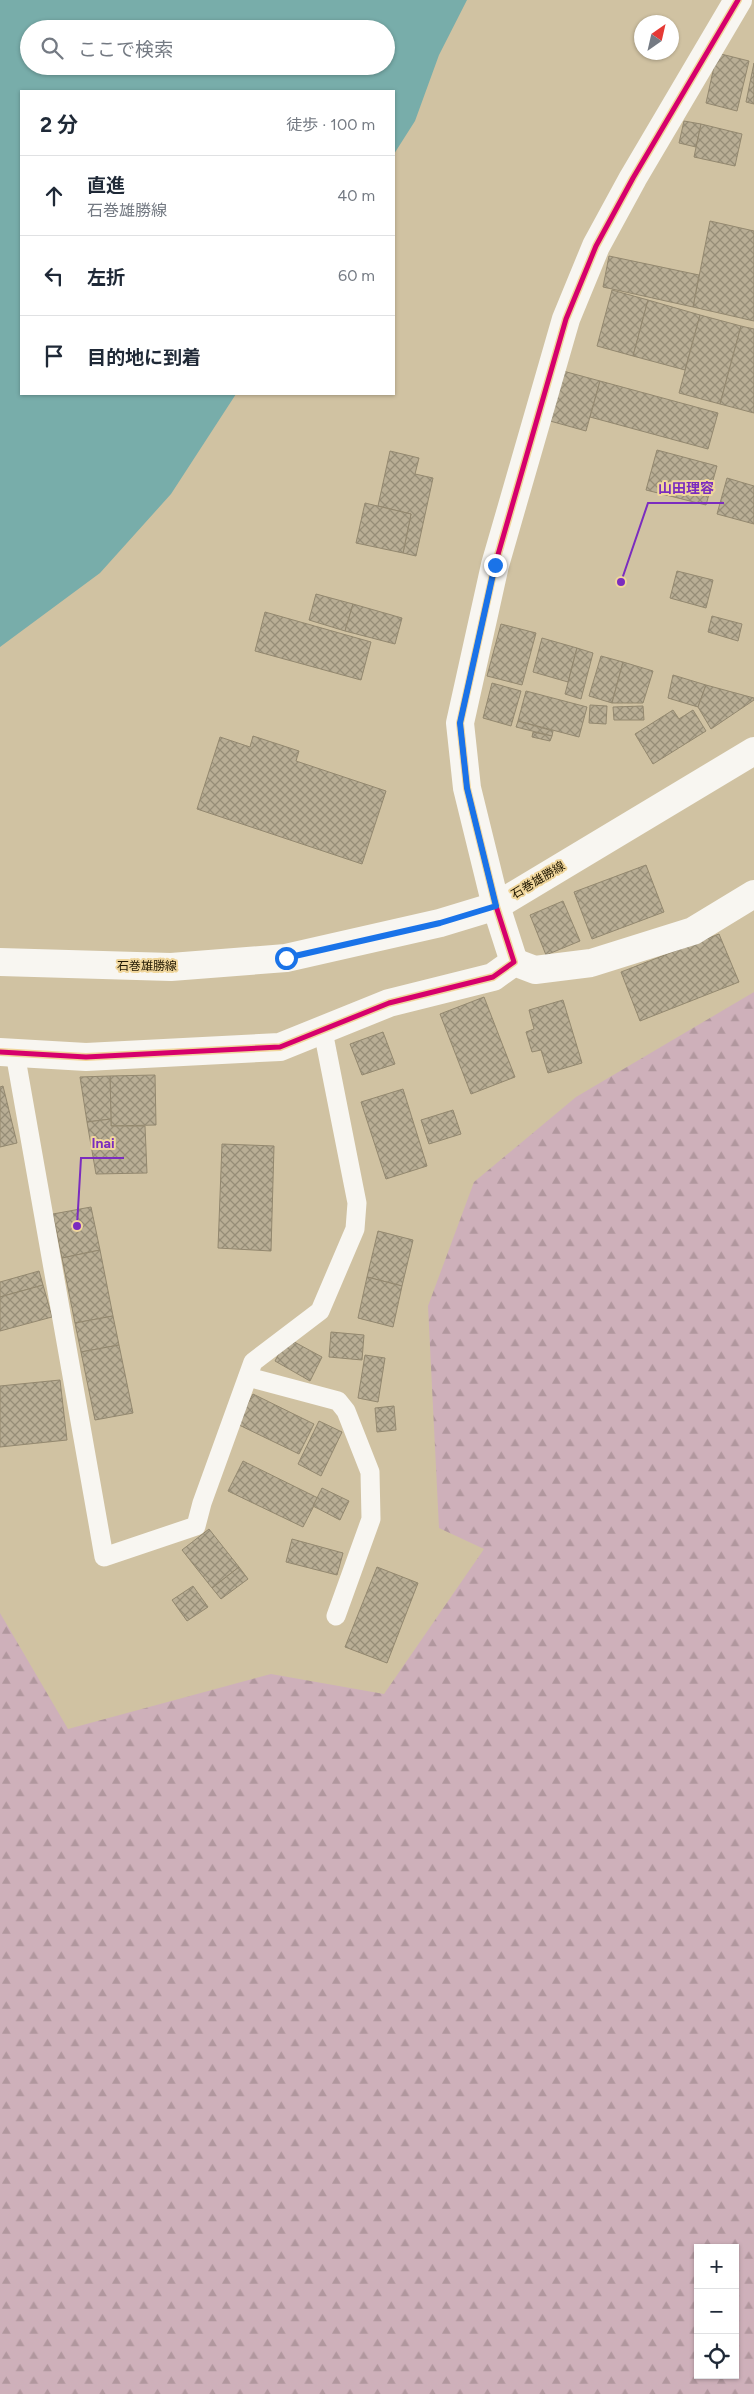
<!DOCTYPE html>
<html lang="ja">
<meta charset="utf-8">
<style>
body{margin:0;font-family:Figtree,"Noto Sans JP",sans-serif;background:#f6f6f7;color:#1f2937}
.controls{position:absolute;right:15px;bottom:15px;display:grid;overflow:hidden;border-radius:0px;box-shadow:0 1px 4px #0004}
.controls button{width:45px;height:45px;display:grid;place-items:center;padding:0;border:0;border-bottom:1px solid #e0e1e3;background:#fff;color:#1f2937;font:25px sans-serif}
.compass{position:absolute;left:634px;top:15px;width:45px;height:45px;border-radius:50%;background:#fff;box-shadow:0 1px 4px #0004;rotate:34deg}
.stop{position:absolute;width:15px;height:15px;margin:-11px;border:4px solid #1a73e8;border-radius:50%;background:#fff}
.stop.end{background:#1a73e8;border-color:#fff;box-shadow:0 1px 5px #0008}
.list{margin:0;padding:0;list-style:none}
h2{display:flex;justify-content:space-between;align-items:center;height:65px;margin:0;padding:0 20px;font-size:21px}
h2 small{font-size:16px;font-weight:400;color:#747a83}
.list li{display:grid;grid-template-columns:32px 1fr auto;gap:15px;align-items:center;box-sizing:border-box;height:80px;padding:0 20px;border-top:1px solid #e0e1e3}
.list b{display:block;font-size:19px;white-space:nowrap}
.list p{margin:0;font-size:16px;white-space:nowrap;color:#747a83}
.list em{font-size:16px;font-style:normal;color:#747a83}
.icon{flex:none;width:28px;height:28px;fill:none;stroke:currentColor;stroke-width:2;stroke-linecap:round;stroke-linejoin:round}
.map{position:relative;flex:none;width:754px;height:2394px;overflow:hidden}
.search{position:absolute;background:#fff;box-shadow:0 1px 4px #0004;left:20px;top:20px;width:375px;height:55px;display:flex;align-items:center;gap:12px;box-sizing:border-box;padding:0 18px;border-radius:28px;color:#747a83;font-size:19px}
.panel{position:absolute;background:#fff;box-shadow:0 1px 4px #0004;left:20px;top:90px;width:375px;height:305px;border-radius:0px}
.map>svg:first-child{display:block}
</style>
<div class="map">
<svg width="754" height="2394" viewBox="0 0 754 2394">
<defs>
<pattern id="forest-firs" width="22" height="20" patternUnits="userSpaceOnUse" patternTransform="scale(1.25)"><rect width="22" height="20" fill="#ceb0ba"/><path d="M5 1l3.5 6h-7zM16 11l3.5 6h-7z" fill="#b1979e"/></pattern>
<pattern id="building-cross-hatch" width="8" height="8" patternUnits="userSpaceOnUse" patternTransform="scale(1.25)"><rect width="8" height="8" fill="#b9ae95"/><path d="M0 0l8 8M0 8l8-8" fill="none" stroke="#968d77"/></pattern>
</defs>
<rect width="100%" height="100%" fill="#d0c2a2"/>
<path fill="url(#forest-firs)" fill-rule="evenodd" d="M754 992V2394H0V1613L68 1729 271 1674 384 1694 484 1549 439 1528 428 1306 474 1182 576 1097ZM698 2248H735V2375H698Z"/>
<path fill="#78adaa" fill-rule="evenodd" d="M0 0H467L439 55 415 121 394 154V91H21V394H236L171 494 100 573 0 647ZM29 29H386V66H29Z"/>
<g fill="url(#building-cross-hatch)" stroke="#93886f">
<polygon points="717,53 749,61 737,111 706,103"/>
<polygon points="754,63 754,104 746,102"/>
<polygon points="684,121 701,124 696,147 679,143"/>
<polygon points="701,124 742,134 735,166 694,157"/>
<polygon points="710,221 754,231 754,321 693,307"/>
<polygon points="609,256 699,275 693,307 603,287"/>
<polygon points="612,290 648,300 633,356 597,346"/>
<polygon points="648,300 700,315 685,370 633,356"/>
<polygon points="700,315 741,326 720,404 679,393"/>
<polygon points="741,326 754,329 754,413 720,404"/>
<polygon points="563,371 600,381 586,431 550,421"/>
<polygon points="600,381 718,413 708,449 590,417"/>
<polygon points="657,450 717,466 706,505 646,490"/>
<polygon points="390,451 419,458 415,474 433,478 416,556 403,553 411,514 378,506"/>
<polygon points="727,478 754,486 754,524 717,514"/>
<polygon points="365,503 411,514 403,553 356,543"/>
<polygon points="677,571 713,580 706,608 670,598"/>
<polygon points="316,594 353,604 345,631 309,620"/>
<polygon points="353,604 402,618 395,644 345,631"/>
<polygon points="265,612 371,642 361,680 255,651"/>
<polygon points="712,616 742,624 738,641 708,632"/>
<polygon points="501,624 536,633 522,685 487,676"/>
<polygon points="542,638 577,648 568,682 533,672"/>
<polygon points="577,648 593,653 581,699 565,694"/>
<polygon points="601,656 623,662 612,703 589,696"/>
<polygon points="623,662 653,671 643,703 612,703"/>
<polygon points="673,675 706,685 698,707 668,698"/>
<polygon points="492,683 521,691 511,726 483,718"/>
<polygon points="706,685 754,698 754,700 711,729 698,707"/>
<polygon points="526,691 587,707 579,737 518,721"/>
<polygon points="590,705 607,706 606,724 589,723"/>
<polygon points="643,706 644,720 614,720 613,707"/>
<polygon points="673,710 679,719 693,710 706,731 653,764 635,734"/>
<polygon points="518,721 553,731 552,736 516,727"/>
<polygon points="533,732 552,736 550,741 532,737"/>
<polygon points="253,736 299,751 296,761 386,791 362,864 197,809 220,737 250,747"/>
<polygon points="646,865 664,912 592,939 574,892"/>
<polygon points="563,901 580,941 546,955 530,915"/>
<polygon points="719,934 739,982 640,1021 621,972"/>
<polygon points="484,997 515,1077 471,1094 440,1014"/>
<polygon points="563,1000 582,1063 548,1073 541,1050 532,1052 526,1032 534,1029 529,1010"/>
<polygon points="383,1032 395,1064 362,1075 350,1044"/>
<polygon points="155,1075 156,1125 111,1126 110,1076"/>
<polygon points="110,1076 111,1119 87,1122 80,1077"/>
<polygon points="3,1086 17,1143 0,1147 0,1087"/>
<polygon points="403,1089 427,1166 386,1179 361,1102"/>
<polygon points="453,1110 461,1134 429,1144 421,1120"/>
<polygon points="111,1119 111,1126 145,1126 147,1173 96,1174 87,1122"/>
<polygon points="222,1144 274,1146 271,1251 218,1248"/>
<polygon points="91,1207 100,1250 62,1258 53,1214"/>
<polygon points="378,1231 413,1240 402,1286 367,1277"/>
<polygon points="100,1250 113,1316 75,1323 62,1258"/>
<polygon points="39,1271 43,1285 0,1297 0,1282"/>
<polygon points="367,1277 402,1286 393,1327 358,1318"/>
<polygon points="43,1285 52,1317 0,1331 0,1297"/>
<polygon points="113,1316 119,1345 81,1352 75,1323"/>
<polygon points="331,1332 364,1335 362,1360 329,1357"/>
<polygon points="287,1338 322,1357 310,1381 275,1361"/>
<polygon points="119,1345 133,1413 95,1420 81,1352"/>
<polygon points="365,1355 385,1358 378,1402 358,1398"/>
<polygon points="60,1380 67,1440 0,1447 0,1386"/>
<polygon points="253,1394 314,1424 299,1454 237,1424"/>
<polygon points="394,1406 396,1430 377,1432 375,1408"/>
<polygon points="319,1421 342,1432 321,1476 298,1464"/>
<polygon points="243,1461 318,1498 303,1527 228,1491"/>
<polygon points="322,1488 349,1501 340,1520 313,1506"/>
<polygon points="209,1529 239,1567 212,1588 182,1550"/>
<polygon points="292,1539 343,1553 337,1575 286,1562"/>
<polygon points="239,1567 248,1579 221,1599 212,1588"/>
<polygon points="377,1567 418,1583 387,1663 345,1647"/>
<polygon points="193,1586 208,1607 187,1621 172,1600"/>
</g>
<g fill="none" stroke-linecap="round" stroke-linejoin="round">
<g stroke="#f8f6f1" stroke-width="19">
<polyline points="15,1053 104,1557 196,1526 202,1503 253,1362 320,1311 355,1229 357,1203 323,1031"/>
<polyline points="248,1377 338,1401 346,1411 370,1472 371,1519 336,1616"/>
</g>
<polyline stroke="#f8f6f1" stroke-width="28" points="0,1052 86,1057 280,1047 389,1003 493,977 514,962 535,970 591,963 693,931 754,894"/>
<polyline stroke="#f8f6f1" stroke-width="28" points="514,962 496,906 467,788 460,723 495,565 566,319 596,246 633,178 738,0"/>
<polyline stroke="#f8f6f1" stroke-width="28" points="0,962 171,967 286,958 440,923 496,906 754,751"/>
<g stroke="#f0d69c" stroke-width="8">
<polyline id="cycleway" points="0,1052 86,1057 280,1047 389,1003 493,977 514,962 496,906 467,788 460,723 495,565 566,319 596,246 633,178 738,0"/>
</g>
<use href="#cycleway" stroke="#d6006c" stroke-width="5"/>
</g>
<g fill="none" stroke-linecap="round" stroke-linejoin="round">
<polyline stroke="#1a73e8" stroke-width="6" points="286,958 440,923 496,906 467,788 460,723 495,565"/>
</g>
<g text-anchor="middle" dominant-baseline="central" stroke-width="4" stroke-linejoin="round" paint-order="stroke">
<g font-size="12" fill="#211802" stroke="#f0d69c">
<text transform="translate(538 880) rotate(-31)">石巻雄勝線</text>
<text x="147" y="966">石巻雄勝線</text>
</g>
</g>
<path fill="none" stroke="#7b2cbf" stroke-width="2" d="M621 582L648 503H724M77 1226L81 1158H124"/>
<g fill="#7b2cbf" stroke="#f0d69c" stroke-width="2">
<circle cx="621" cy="582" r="5"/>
<circle cx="77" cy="1226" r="5"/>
</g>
<g font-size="14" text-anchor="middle" font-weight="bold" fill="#7b2cbf" stroke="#f0d69c" stroke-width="4" stroke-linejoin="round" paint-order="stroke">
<text x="686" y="493">山田理容</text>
<text x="103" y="1148">Inai</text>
</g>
</svg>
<div class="controls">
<button>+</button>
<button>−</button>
<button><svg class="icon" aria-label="locate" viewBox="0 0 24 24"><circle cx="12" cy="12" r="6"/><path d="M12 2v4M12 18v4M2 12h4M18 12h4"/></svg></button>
</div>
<svg class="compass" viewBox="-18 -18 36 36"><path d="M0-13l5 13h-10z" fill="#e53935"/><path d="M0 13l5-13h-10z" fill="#747a83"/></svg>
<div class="stop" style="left:286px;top:958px"></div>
<div class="stop end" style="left:495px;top:565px"></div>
<div class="search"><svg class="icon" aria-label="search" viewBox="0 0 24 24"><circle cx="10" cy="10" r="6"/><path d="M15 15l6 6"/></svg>ここで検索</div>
<section class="panel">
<h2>2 分<small>徒歩 · 100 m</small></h2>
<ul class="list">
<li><svg class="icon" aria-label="ahead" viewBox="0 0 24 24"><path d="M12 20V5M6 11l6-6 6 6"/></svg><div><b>直進</b><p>石巻雄勝線</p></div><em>40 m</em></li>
<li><svg class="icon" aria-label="left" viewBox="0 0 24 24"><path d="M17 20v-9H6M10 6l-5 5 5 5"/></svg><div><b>左折</b></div><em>60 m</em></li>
<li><svg class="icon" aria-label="arrive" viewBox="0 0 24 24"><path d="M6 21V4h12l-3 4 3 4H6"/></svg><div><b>目的地に到着</b></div></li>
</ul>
</section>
</div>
